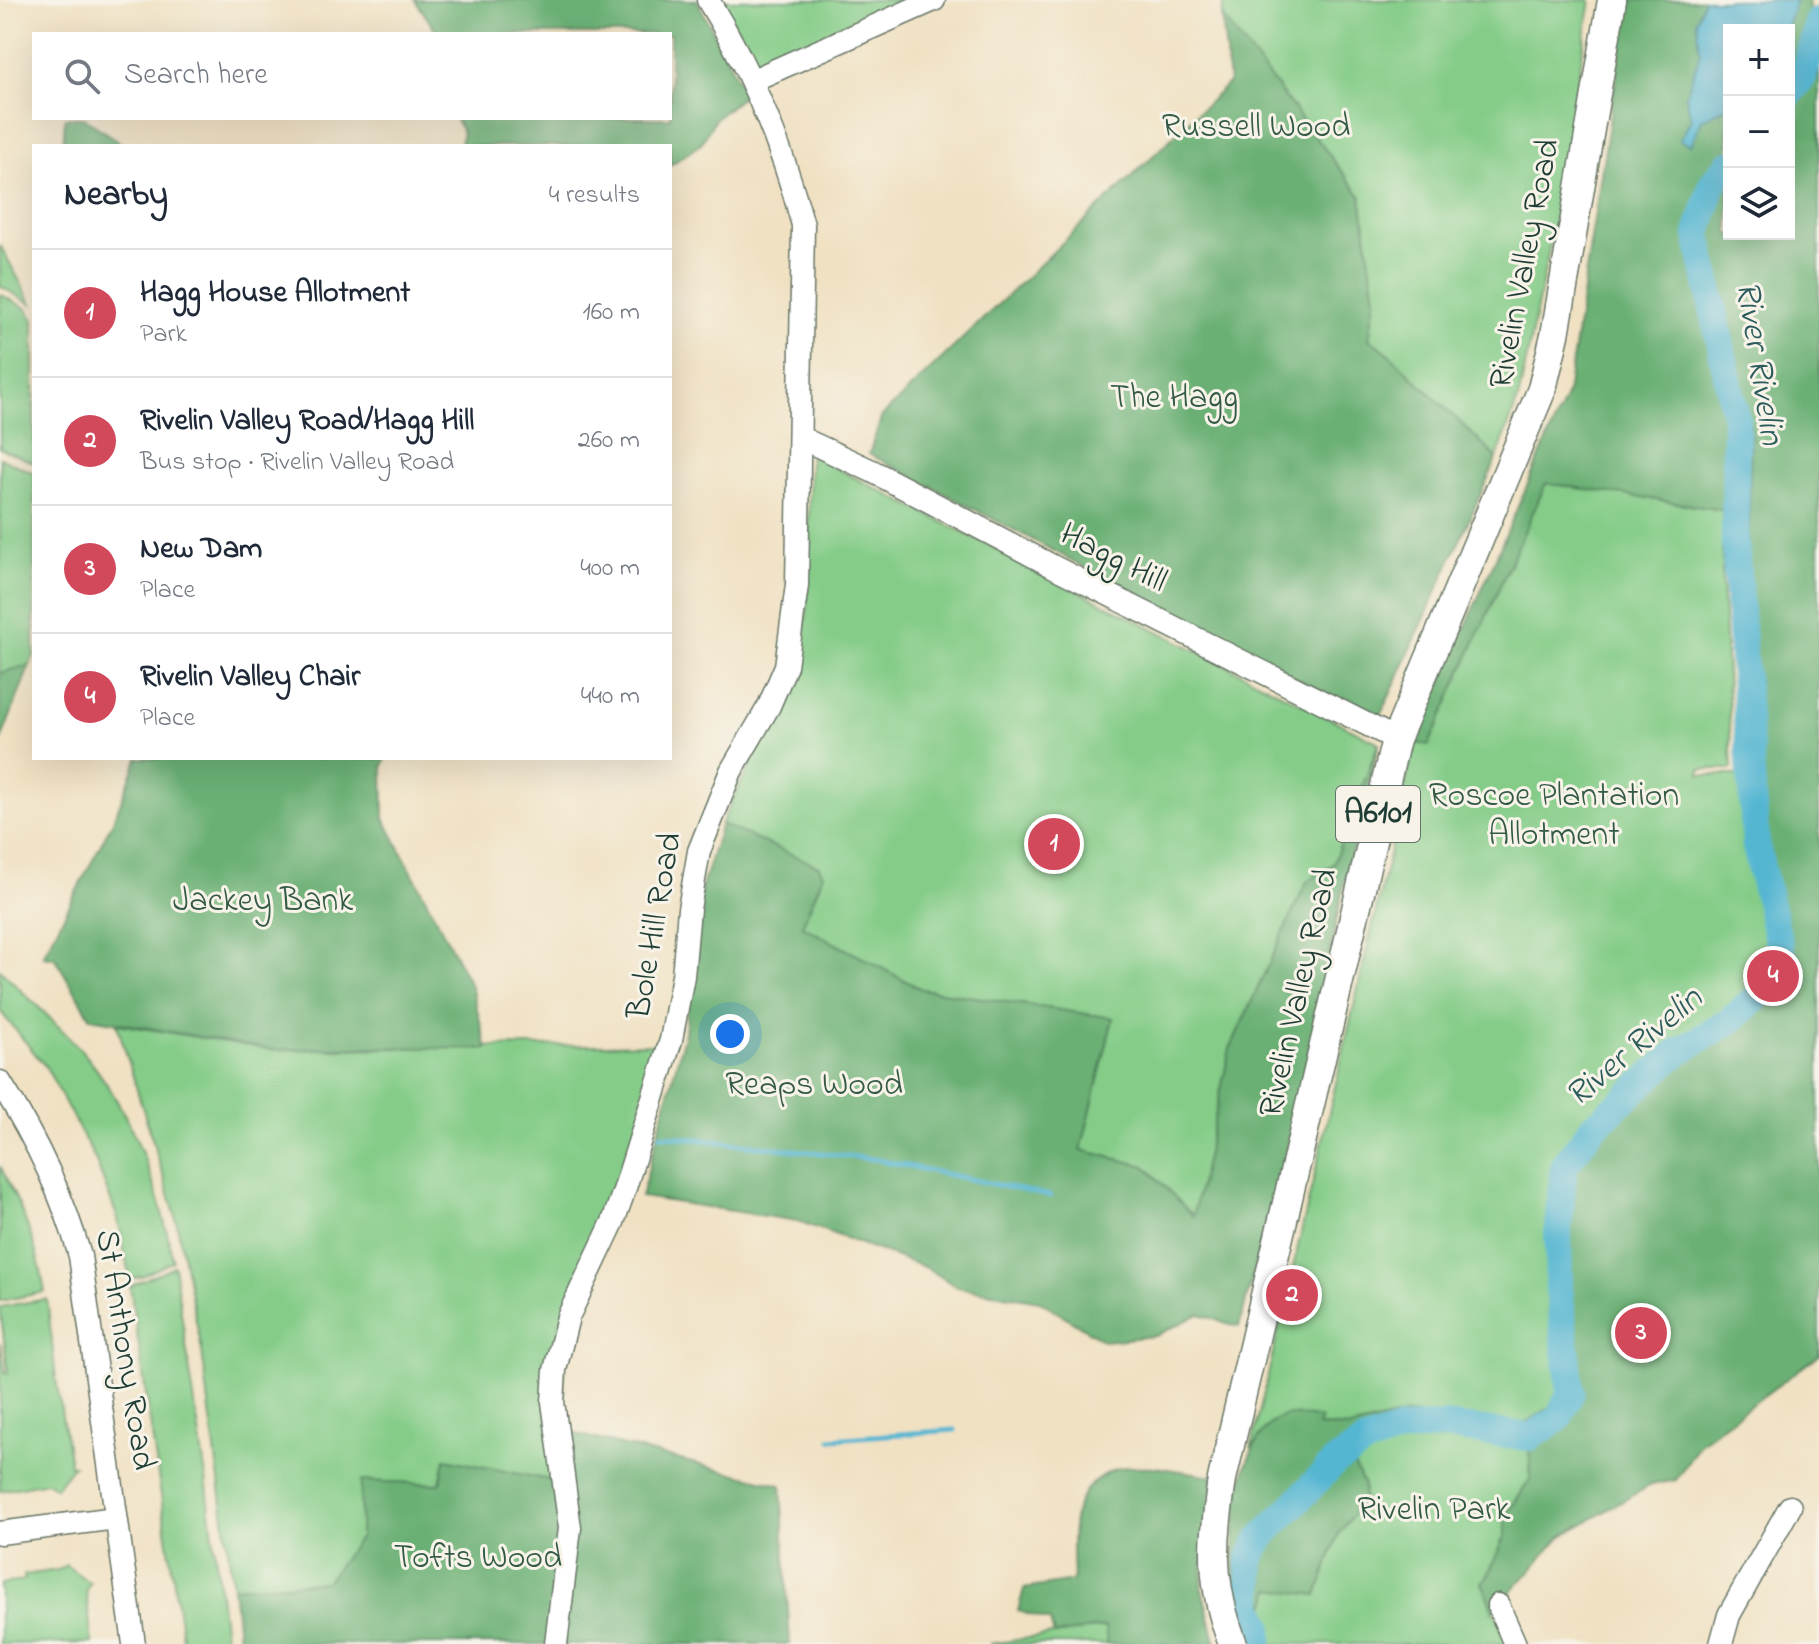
<!DOCTYPE html>
<meta charset="utf-8">
<style>
body{margin:0;font-family:"Indie Flower",sans-serif;background:#f6f6f7;color:#1f2937}
.controls{position:absolute;right:24px;top:24px;display:grid;overflow:hidden;border-radius:0px;box-shadow:0 8px 32px #0002}
.controls button{width:72px;height:72px;display:grid;place-items:center;padding:0;border:0;border-bottom:2px solid #e0e1e3;background:#fff;color:#1f2937;font:40px sans-serif}
.you{position:absolute;left:730px;top:1034px;width:28px;height:28px;margin:-20px;border:6px solid #fff;border-radius:50%;background:#1a73e8;box-shadow:0 0 0 12px #1a73e833}
.badge{display:grid;place-items:center;width:52px;height:52px;border-radius:50%;background:#d1495b;color:#fff;font-size:26px;font-weight:700}
.pin{position:absolute;translate:-50% -50%;border:4px solid #fff;box-shadow:0 2px 8px #0006}
.list{margin:0;padding:0;list-style:none}
h2{display:flex;justify-content:space-between;align-items:center;height:104px;margin:0;padding:0 32px;font-size:34px}
h2 small{font-size:26px;font-weight:400;color:#747a83}
.list li{display:grid;grid-template-columns:52px 1fr auto;gap:24px;align-items:center;box-sizing:border-box;height:128px;padding:0 32px;border-top:2px solid #e0e1e3}
.list b{display:block;font-size:30px;white-space:nowrap}
.list p{margin:0;font-size:26px;white-space:nowrap;color:#747a83}
.list em{font-size:26px;font-style:normal;color:#747a83}
.icon{flex:none;width:44px;height:44px;fill:none;stroke:currentColor;stroke-width:2;stroke-linecap:round;stroke-linejoin:round}
.map{position:relative;flex:none;width:1819px;height:1644px;overflow:hidden}
.search{position:absolute;background:#fff;box-shadow:0 8px 32px #0002;left:32px;top:32px;width:640px;height:88px;display:flex;align-items:center;gap:20px;box-sizing:border-box;padding:0 28px;border-radius:0px;color:#747a83;font-size:30px}
.panel{position:absolute;background:#fff;box-shadow:0 8px 32px #0002;left:32px;top:144px;width:640px;height:616px;border-radius:0px}
.map>svg:first-child{display:block}
</style>
<div class="map">
<svg width="1819" height="1644" viewBox="0 0 1819 1644">
<rect width="100%" height="100%" fill="#f7f3e8"/>
<filter id="ink" filterUnits="userSpaceOnUse"><feTurbulence type="fractalNoise" baseFrequency=".0125" numOctaves="2"/><feDisplacementMap in="SourceGraphic" scale="16" xChannelSelector="R" yChannelSelector="G"/><feConvolveMatrix kernelMatrix="1 2 1 2 8 2 1 2 1" color-interpolation-filters="sRGB"/></filter>
<filter id="wash" filterUnits="userSpaceOnUse"><feTurbulence type="fractalNoise" baseFrequency=".006" numOctaves="4" result="noise"/><feDisplacementMap in="SourceGraphic" scale="32" xChannelSelector="R" yChannelSelector="G"/><feGaussianBlur stdDeviation="1.8" result="paint"/><feColorMatrix in="noise" values="0 0 0 0 0 0 0 0 0 0 0 0 0 0 0 0 0 1.4 0 .05"/><feComposite in="paint" operator="in"/></filter>
<g filter="url(#wash)">
<rect width="100%" height="100%" fill="#f0e1c3"/>
<g fill="#84cc88" stroke="#52845e" stroke-width="2">
<polygon points="721,0 908,0 760,69"/>
<polygon points="1224,0 1591,0 1555,220 1519,396 1497,458 1386,351 1369,339 1375,299 1361,196 1222,16"/>
<polygon points="0,245 32,304 0,286"/>
<polygon points="0,294 27,309 34,320 34,463 0,448"/>
<polygon points="810,455 1379,743 1333,864 1306,883 1230,1049 1193,1217 1145,1166 1081,1150 1113,1018 921,989 802,926 823,876 721,824 776,713 800,656 807,611"/>
<polygon points="0,458 34,473 34,655 30,665 0,673"/>
<polygon points="1546,483 1722,510 1722,580 1732,769 1701,769 1700,775 1740,775 1746,849 1764,910 1774,962 1754,995 1718,1023 1671,1048 1612,1095 1579,1129 1554,1171 1549,1209 1548,1310 1560,1358 1560,1390 1553,1405 1527,1422 1515,1424 1479,1422 1439,1415 1350,1428 1317,1426 1320,1419 1274,1422 1251,1448 1415,743 1429,744"/>
<path d="M0 969C28 999 61 1026 87 1057 133 1114 160 1190 173 1261L142 1276 130 1279 118 1219 95 1159 46 1067 0 1011Z"/>
<polygon points="117,1024 274,1050 661,1044 632,1142 563,1314 565,1483 445,1459 440,1484 362,1481 361,1537 326,1582 233,1587 202,1351 175,1214"/>
<path d="M0 1166C22 1209 37 1244 45 1292L0 1301Z"/>
<polygon points="174,1266 206,1478 226,1644 183,1644 130,1286"/>
<polygon points="47,1299 56,1379 70,1465 74,1465 56,1488 47,1482 0,1491 0,1343 5,1373 8,1373 0,1307"/>
<polygon points="1418,1438 1529,1445 1531,1478 1506,1515 1506,1535 1487,1576 1482,1583 1509,1644 1251,1644 1246,1632 1265,1609 1271,1589 1317,1595 1338,1535 1363,1500 1364,1486 1353,1463 1378,1447"/>
<polygon points="66,1565 90,1583 86,1590 92,1643 0,1644 0,1584 25,1580 24,1575 58,1570"/>
<polygon points="1106,1627 1107,1644 989,1644"/>
</g>
<g fill="#6bb074" stroke="#457654" stroke-width="2">
<polygon points="415,0 697,0 745,94 715,119 701,144 670,165 670,146 459,146 463,133 455,118 670,118 670,34 438,34"/>
<polygon points="1628,0 1808,0 1810,16 1793,75 1789,80 1789,30 1729,30 1729,153 1707,180 1693,220 1727,411 1730,511 1546,483 1429,745 1415,743 1567,394"/>
<polygon points="1222,16 1361,196 1375,299 1369,339 1386,351 1497,458 1378,721 869,454 882,416 1229,83"/>
<polygon points="1819,37 1819,1355 1701,1442 1676,1480 1651,1485 1562,1536 1493,1611 1482,1582 1488,1576 1506,1535 1506,1516 1531,1478 1529,1445 1561,1423 1577,1391 1565,1273 1568,1176 1594,1135 1683,1057 1733,1030 1770,994 1789,960 1764,833 1758,686 1748,566 1751,433 1738,367 1704,231 1719,185 1729,173 1729,234 1789,234 1789,102 1805,84"/>
<polygon points="65,118 84,118 125,146 63,146"/>
<polygon points="30,665 0,743 0,673"/>
<polygon points="1379,743 1344,884 1294,1122 1239,1327 1199,1314 1155,1336 1104,1341 1040,1301 957,1287 927,1268 798,1221 641,1197 685,1032 697,904 721,824 819,866 823,875 802,926 921,989 1113,1018 1081,1150 1145,1166 1193,1216 1230,1049 1306,883 1333,864"/>
<polygon points="138,758 386,758 383,766 384,818 471,986 487,1049 365,1047 274,1050 91,1018 55,958 43,956 114,819"/>
<path d="M1407 1414 1448 1417C1435 1429 1411 1424 1394 1427 1373 1430 1351 1438 1336 1452L1353 1463 1364 1486 1363 1500 1338 1535 1317 1595 1271 1589 1265 1609 1246 1632C1243 1619 1238 1604 1236 1591 1230 1547 1235 1434 1284 1416 1294 1413 1310 1417 1321 1419L1318 1426 1350 1428Z"/>
<polygon points="557,1429 781,1485 790,1644 239,1644 233,1587 326,1582 360,1537 361,1481 440,1484 445,1459 564,1483"/>
<path d="M1155 1467 1214 1476 1205 1530 1202 1589 1216 1644H1107L1105 1627 1054 1635 1050 1621 1018 1611 1024 1589 1073 1581C1072 1539 1065 1491 1111 1471 1123 1465 1142 1467 1155 1467Z"/>
</g>
<polygon fill="#54b6d2" stroke="#3a7a83" stroke-width="2" points="1704,0 1796,0 1786,30 1729,30 1729,106 1702,119 1691,145 1680,140 1691,119 1686,96 1700,54 1696,21"/>
<g fill="none" stroke-linecap="round" stroke-linejoin="round">
<g stroke="#54b6d2" stroke-width="5">
<polyline points="660,1135 874,1159 1050,1196"/>
<polyline points="831,1439 955,1430"/>
</g>
<g stroke="#54b6d2" stroke-width="28">
<polyline points="1789,94 1803,77 1819,20"/>
<polyline points="1259,1644 1259,1626 1251,1606 1250,1559 1260,1539 1335,1462 1366,1442 1401,1430 1443,1426 1530,1437 1558,1419 1571,1392 1559,1289 1558,1228 1564,1166 1591,1129 1656,1071 1678,1052 1729,1022 1759,996 1782,956 1756,846 1735,541 1736,419 1698,234 1713,183 1729,164"/>
</g>
</g>
</g>
<g filter="url(#ink)">
<g fill="none" stroke-linecap="round" stroke-linejoin="round">
<g stroke="#687666" stroke-width="25">
<g id="minor">
<polyline points="753,80 934,0"/>
<polyline points="801,438 872,471 1058,569 1396,739"/>
<path d="M0 1082C34 1136 63 1195 80 1256L134 1644"/>
<polyline points="0,1533 116,1518"/>
<polyline points="1498,1605 1515,1644"/>
<path d="M556 1644 570 1528 553 1402 555 1370 568 1317 613 1222 624 1191 671 1040 683 976 689 909 699 851 731 771 769 706 786 666 797 585 803 225C782 145 751 71 708 0"/>
<polyline points="1721,1644 1729,1615 1790,1507"/>
</g>
</g>
<g stroke="#687666" stroke-width="31">
<path id="major" d="M1233 1644C1209 1581 1213 1544 1222 1479L1396 739 1542 389 1555 335 1612 0"/>
</g>
<use href="#minor" stroke="#fff" stroke-width="22"/>
<use href="#major" stroke="#fff" stroke-width="28"/>
</g>
</g>
<g text-anchor="middle" dominant-baseline="central" stroke-width="6" stroke-linejoin="round" paint-order="stroke">
<rect fill="#f7f3e8" stroke="#60746a" stroke-width="2" x="1336" y="786" width="84" height="56" rx="6"/>
<g font-size="32" font-weight="bold" fill="#1f3d34">
<text x="1378" y="814">A6101</text>
</g>
<g font-size="34" fill="#335a45" stroke="#f7f3e8">
<text x="1256" y="128">Russell Wood</text>
<text x="1174" y="399">The Hagg</text>
<text x="1554" y="797">Roscoe Plantation<tspan x="1554" dy="39">Allotment</tspan></text>
<text x="263" y="902">Jackey Bank</text>
<text x="814" y="1086">Reaps Wood</text>
<text x="1434" y="1511">Rivelin Park</text>
<text x="478" y="1559">Tofts Wood</text>
</g>
<g font-size="34" fill="#1f3d34" stroke="#f7f3e8">
<text transform="translate(1526 264) rotate(-79)">Rivelin Valley Road</text>
<text transform="translate(1113 559) rotate(27)">Hagg Hill</text>
<text transform="translate(656 926) rotate(-80)">Bole Hill Road</text>
<text transform="translate(1300 993) rotate(-77)">Rivelin Valley Road</text>
<text transform="translate(124 1350) rotate(81)">St Anthony Road</text>
</g>
<g font-size="36" font-style="italic" fill="#2c5b5c" stroke="#f7f3e8">
<text transform="translate(1758 363) rotate(81)">River Rivelin</text>
<text transform="translate(1635 1048) rotate(-40)">River Rivelin</text>
</g>
</g>
</svg>
<div class="controls">
<button>+</button>
<button>−</button>
<button><svg class="icon" aria-label="layers" viewBox="0 0 24 24"><path d="M12 4l9 5-9 5-9-5zM3 14l9 5 9-5"/></svg></button>
</div>
<div class="you"></div>
<div class="pin badge" style="left:1054px;top:844px">1</div>
<div class="pin badge" style="left:1292px;top:1295px">2</div>
<div class="pin badge" style="left:1641px;top:1333px">3</div>
<div class="pin badge" style="left:1773px;top:976px">4</div>
<div class="search"><svg class="icon" aria-label="search" viewBox="0 0 24 24"><circle cx="10" cy="10" r="6"/><path d="M15 15l6 6"/></svg>Search here</div>
<section class="panel">
<h2>Nearby<small>4 results</small></h2>
<ul class="list">
<li><span class="badge">1</span><div><b>Hagg House Allotment</b><p>Park</p></div><em>160 m</em></li>
<li><span class="badge">2</span><div><b>Rivelin Valley Road/Hagg Hill</b><p>Bus stop · Rivelin Valley Road</p></div><em>260 m</em></li>
<li><span class="badge">3</span><div><b>New Dam</b><p>Place</p></div><em>400 m</em></li>
<li><span class="badge">4</span><div><b>Rivelin Valley Chair</b><p>Place</p></div><em>440 m</em></li>
</ul>
</section>
</div>
